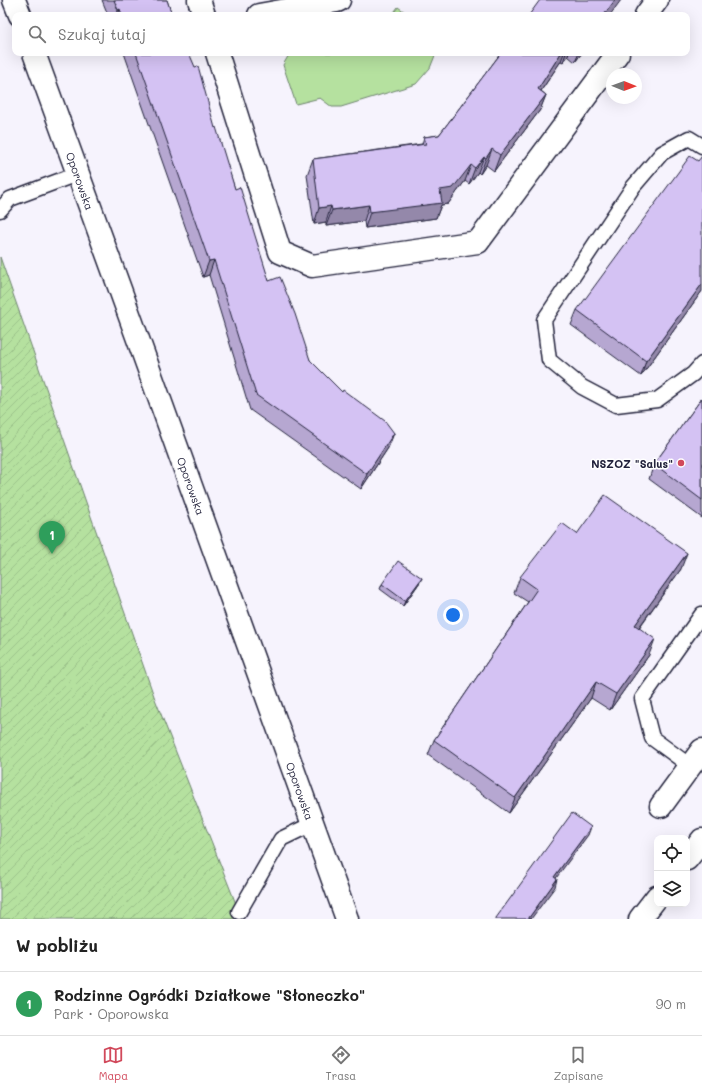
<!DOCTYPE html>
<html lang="pl">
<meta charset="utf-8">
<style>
body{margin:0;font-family:Mali,sans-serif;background:#f2f2f2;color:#222}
.controls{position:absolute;right:12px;bottom:12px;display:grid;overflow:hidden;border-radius:8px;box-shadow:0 4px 16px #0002}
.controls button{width:36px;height:36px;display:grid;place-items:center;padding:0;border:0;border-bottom:1px solid #e0e0e0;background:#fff;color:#222;font:20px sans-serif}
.compass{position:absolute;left:606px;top:68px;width:36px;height:36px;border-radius:50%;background:#fff;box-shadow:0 4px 16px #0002;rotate:91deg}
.you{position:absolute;left:453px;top:615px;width:14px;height:14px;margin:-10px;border:3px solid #fff;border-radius:50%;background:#1a73e8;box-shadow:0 0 0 6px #1a73e833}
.badge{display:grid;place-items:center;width:26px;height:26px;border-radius:50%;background:#d1495b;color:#fff;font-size:13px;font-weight:700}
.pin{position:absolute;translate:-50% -33px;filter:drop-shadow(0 1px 2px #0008)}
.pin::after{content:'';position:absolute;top:21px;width:14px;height:12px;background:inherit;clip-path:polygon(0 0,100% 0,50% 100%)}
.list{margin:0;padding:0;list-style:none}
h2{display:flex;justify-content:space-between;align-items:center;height:52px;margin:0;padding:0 16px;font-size:17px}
h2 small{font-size:13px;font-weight:400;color:#767676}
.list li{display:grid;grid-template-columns:26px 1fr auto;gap:12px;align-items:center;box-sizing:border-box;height:64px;padding:0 16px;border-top:1px solid #e0e0e0}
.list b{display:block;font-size:15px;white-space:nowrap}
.list p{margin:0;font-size:13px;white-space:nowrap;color:#767676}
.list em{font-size:13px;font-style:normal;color:#767676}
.icon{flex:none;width:22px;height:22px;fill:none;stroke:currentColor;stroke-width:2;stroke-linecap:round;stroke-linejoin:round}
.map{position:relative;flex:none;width:702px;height:919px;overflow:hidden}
.search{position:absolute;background:#fff;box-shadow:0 4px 16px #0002;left:12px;right:12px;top:12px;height:44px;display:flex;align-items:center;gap:10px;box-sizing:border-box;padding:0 14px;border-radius:8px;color:#767676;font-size:15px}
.sheet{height:116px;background:#fff}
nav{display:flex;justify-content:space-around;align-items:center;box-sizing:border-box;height:56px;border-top:1px solid #e0e0e0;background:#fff;font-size:11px;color:#767676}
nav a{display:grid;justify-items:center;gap:2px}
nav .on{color:#d1495b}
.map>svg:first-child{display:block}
</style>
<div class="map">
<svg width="702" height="919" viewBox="0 0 702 919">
<defs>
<pattern id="garden-furrows" width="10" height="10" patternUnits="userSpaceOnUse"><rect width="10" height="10" fill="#b5e19f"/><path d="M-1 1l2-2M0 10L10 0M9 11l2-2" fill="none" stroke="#9bc18a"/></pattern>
</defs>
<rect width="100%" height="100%" fill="#f6f3fd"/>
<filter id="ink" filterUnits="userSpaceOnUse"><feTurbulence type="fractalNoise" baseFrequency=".025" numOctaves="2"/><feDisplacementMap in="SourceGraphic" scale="8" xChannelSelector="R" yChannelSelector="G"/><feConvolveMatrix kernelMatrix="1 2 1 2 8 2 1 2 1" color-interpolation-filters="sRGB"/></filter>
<g filter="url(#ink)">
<g fill="#b5e19f" stroke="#6c826d">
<polygon points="398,7 409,15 392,15"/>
<polygon points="290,53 436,53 430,68 416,84 341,107 332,107 320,98 296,104 283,65"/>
</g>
<polygon fill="url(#garden-furrows)" stroke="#6c826d" points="0,257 155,699 242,919 0,919"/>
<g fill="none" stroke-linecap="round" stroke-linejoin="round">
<g stroke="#22223b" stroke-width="17">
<g id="service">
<polyline points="702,146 689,138 662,153 633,187 544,320 549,360 582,387 616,405 657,400 693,374 702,364"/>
<polyline points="0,210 10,199 77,174"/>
<polyline points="690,766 652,738 642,699 702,614"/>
<polyline points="239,912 281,839 312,824"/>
</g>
</g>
<g stroke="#22223b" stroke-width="25">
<g id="minor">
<polyline points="199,0 204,15"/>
<polyline points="259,15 337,1 339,0"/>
<polyline points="646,15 657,0"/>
<polyline points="217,53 280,252 312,266 478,242 618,53"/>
<polyline points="661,806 702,750"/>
</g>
</g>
<g stroke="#22223b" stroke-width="25">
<g id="tertiary">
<polyline points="14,0 20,15"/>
<polyline points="34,53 121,292 347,919"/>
</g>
</g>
<g stroke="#22223b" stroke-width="25">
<g id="primary">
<polyline points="687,859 702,840"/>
<polyline points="640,919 657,897"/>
</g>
</g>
<use href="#service" stroke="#fff" stroke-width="14"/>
<use href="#minor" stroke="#fff" stroke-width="22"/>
<use href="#tertiary" stroke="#fff" stroke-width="22"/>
<use href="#primary" stroke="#fff" stroke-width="22"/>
</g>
<g fill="#b6a7d1" stroke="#22223b">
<polygon points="102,0 167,0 172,15 108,15"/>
<polygon points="124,53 189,53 235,189 269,281 310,360 342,392 394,433 388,448 361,489 250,410 209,275 203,277"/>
<polygon points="501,53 582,53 575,62 568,56 563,62 561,61 541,91 546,95 540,110 494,171 486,165 480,174 478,172 469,184 465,181 448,204 441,205 436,218 365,228 364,221 326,226 326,222 314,224 307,175 313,159 422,144 424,137 439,135"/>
<polygon points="702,291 641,376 571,325 577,310"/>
<polygon points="702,398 702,518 649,479 654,464"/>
<polygon points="577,534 681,569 639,628 649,655 610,710 591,698 509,813 428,755 434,740 528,602 514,593 520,577"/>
<polygon points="420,582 403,606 380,589 382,584"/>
</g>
<g fill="#9488aa" stroke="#22223b">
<polygon points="615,0 621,0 610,15 604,15"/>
<polygon points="120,9 118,15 117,15 118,10"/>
<polygon points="561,53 564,53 561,61 532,104 538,89"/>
<polygon points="566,53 569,53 568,56 563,62"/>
<polygon points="579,53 582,53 575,62"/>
<polygon points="546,95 540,110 494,171 500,155"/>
<polygon points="492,149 486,165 480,174 486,158"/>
<polygon points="484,157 478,172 469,184 475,168"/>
<polygon points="471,165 465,181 448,204 441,205 436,218 365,228 370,212 440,190"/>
<polygon points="369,205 364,221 326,226 332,210"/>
<polygon points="331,206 326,222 314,224 319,208"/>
<polygon points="214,260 209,275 203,277 209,261"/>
<polygon points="702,284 702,291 641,376 646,361"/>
<polygon points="394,433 388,448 361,489 367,474"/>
<polygon points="687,553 681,569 629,641 635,625"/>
<polygon points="422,578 420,582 403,606 405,601"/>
<polygon points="655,639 649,655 610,710 616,694"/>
<polygon points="596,682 591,698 509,813 515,798"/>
<polygon points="591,827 588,835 551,885 554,877"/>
<polygon points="557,879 555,887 531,919 528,919"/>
</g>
<g fill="#d4c2f3" stroke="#22223b">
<polygon points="114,0 167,0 172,15 122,15 120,9 118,10"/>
<polygon points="540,0 615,0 604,15 529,15"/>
<polygon points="136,53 189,53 195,67 198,66 215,128 216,127 235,189 240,187 269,281 280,277 295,314 310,360 342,392 343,390 385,421 394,433 367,474 256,395 214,260 209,261"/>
<polygon points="501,53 561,53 538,89 546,95 500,155 492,149 486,158 484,157 475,168 471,165 453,188 440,190 442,203 370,212 369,205 332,210 331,206 319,208 313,159 426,144 424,137 439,135"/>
<polygon points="690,156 698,161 702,156 702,284 646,361 577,310"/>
<polygon points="702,398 702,500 654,464"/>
<polygon points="605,495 687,553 635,625 655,639 616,694 596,682 515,798 434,740 537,589 520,577 562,523 577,534"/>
<polygon points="398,561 422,578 405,601 382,584"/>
<polygon points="572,813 591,827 554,877 557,879 528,919 496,919 496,918"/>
</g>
</g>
<circle fill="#d1495b" stroke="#fff" stroke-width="1.5" cx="681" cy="463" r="4"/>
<g text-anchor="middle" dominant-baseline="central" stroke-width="3" stroke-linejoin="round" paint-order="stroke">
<g font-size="11" fill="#22223b" stroke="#fff">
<text transform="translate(80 181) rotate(70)">Oporowska</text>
<text transform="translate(191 486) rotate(70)">Oporowska</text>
<text transform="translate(300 791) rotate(70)">Oporowska</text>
</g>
<g font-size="11" font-weight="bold" fill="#22223b" stroke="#fff" text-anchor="end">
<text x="673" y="463">NSZOZ "Salus"</text>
</g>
</g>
</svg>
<div class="controls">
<button><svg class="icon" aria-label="locate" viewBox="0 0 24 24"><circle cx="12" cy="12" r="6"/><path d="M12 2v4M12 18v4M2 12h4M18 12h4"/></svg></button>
<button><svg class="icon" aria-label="layers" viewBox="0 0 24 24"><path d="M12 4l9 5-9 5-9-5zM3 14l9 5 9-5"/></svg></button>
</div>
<svg class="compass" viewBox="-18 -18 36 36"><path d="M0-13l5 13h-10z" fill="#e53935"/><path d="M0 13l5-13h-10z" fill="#767676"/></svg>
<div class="you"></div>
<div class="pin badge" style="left:52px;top:554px;background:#2e9e5b">1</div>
<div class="search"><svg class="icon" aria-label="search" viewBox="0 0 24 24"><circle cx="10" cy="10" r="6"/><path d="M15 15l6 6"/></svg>Szukaj tutaj</div>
</div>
<section class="sheet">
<h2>W pobliżu<small></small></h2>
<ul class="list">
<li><span class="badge" style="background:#2e9e5b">1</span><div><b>Rodzinne Ogródki Działkowe &quot;Słoneczko&quot;</b><p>Park · Oporowska</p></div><em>90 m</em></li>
</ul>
</section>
<nav>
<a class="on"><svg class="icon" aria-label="map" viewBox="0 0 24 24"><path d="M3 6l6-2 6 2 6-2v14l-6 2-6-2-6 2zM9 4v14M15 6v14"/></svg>Mapa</a>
<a><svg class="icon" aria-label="directions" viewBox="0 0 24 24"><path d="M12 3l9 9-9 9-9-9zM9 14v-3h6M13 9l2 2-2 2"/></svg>Trasa</a>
<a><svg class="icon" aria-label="saved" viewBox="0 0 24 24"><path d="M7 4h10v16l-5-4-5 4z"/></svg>Zapisane</a>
</nav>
